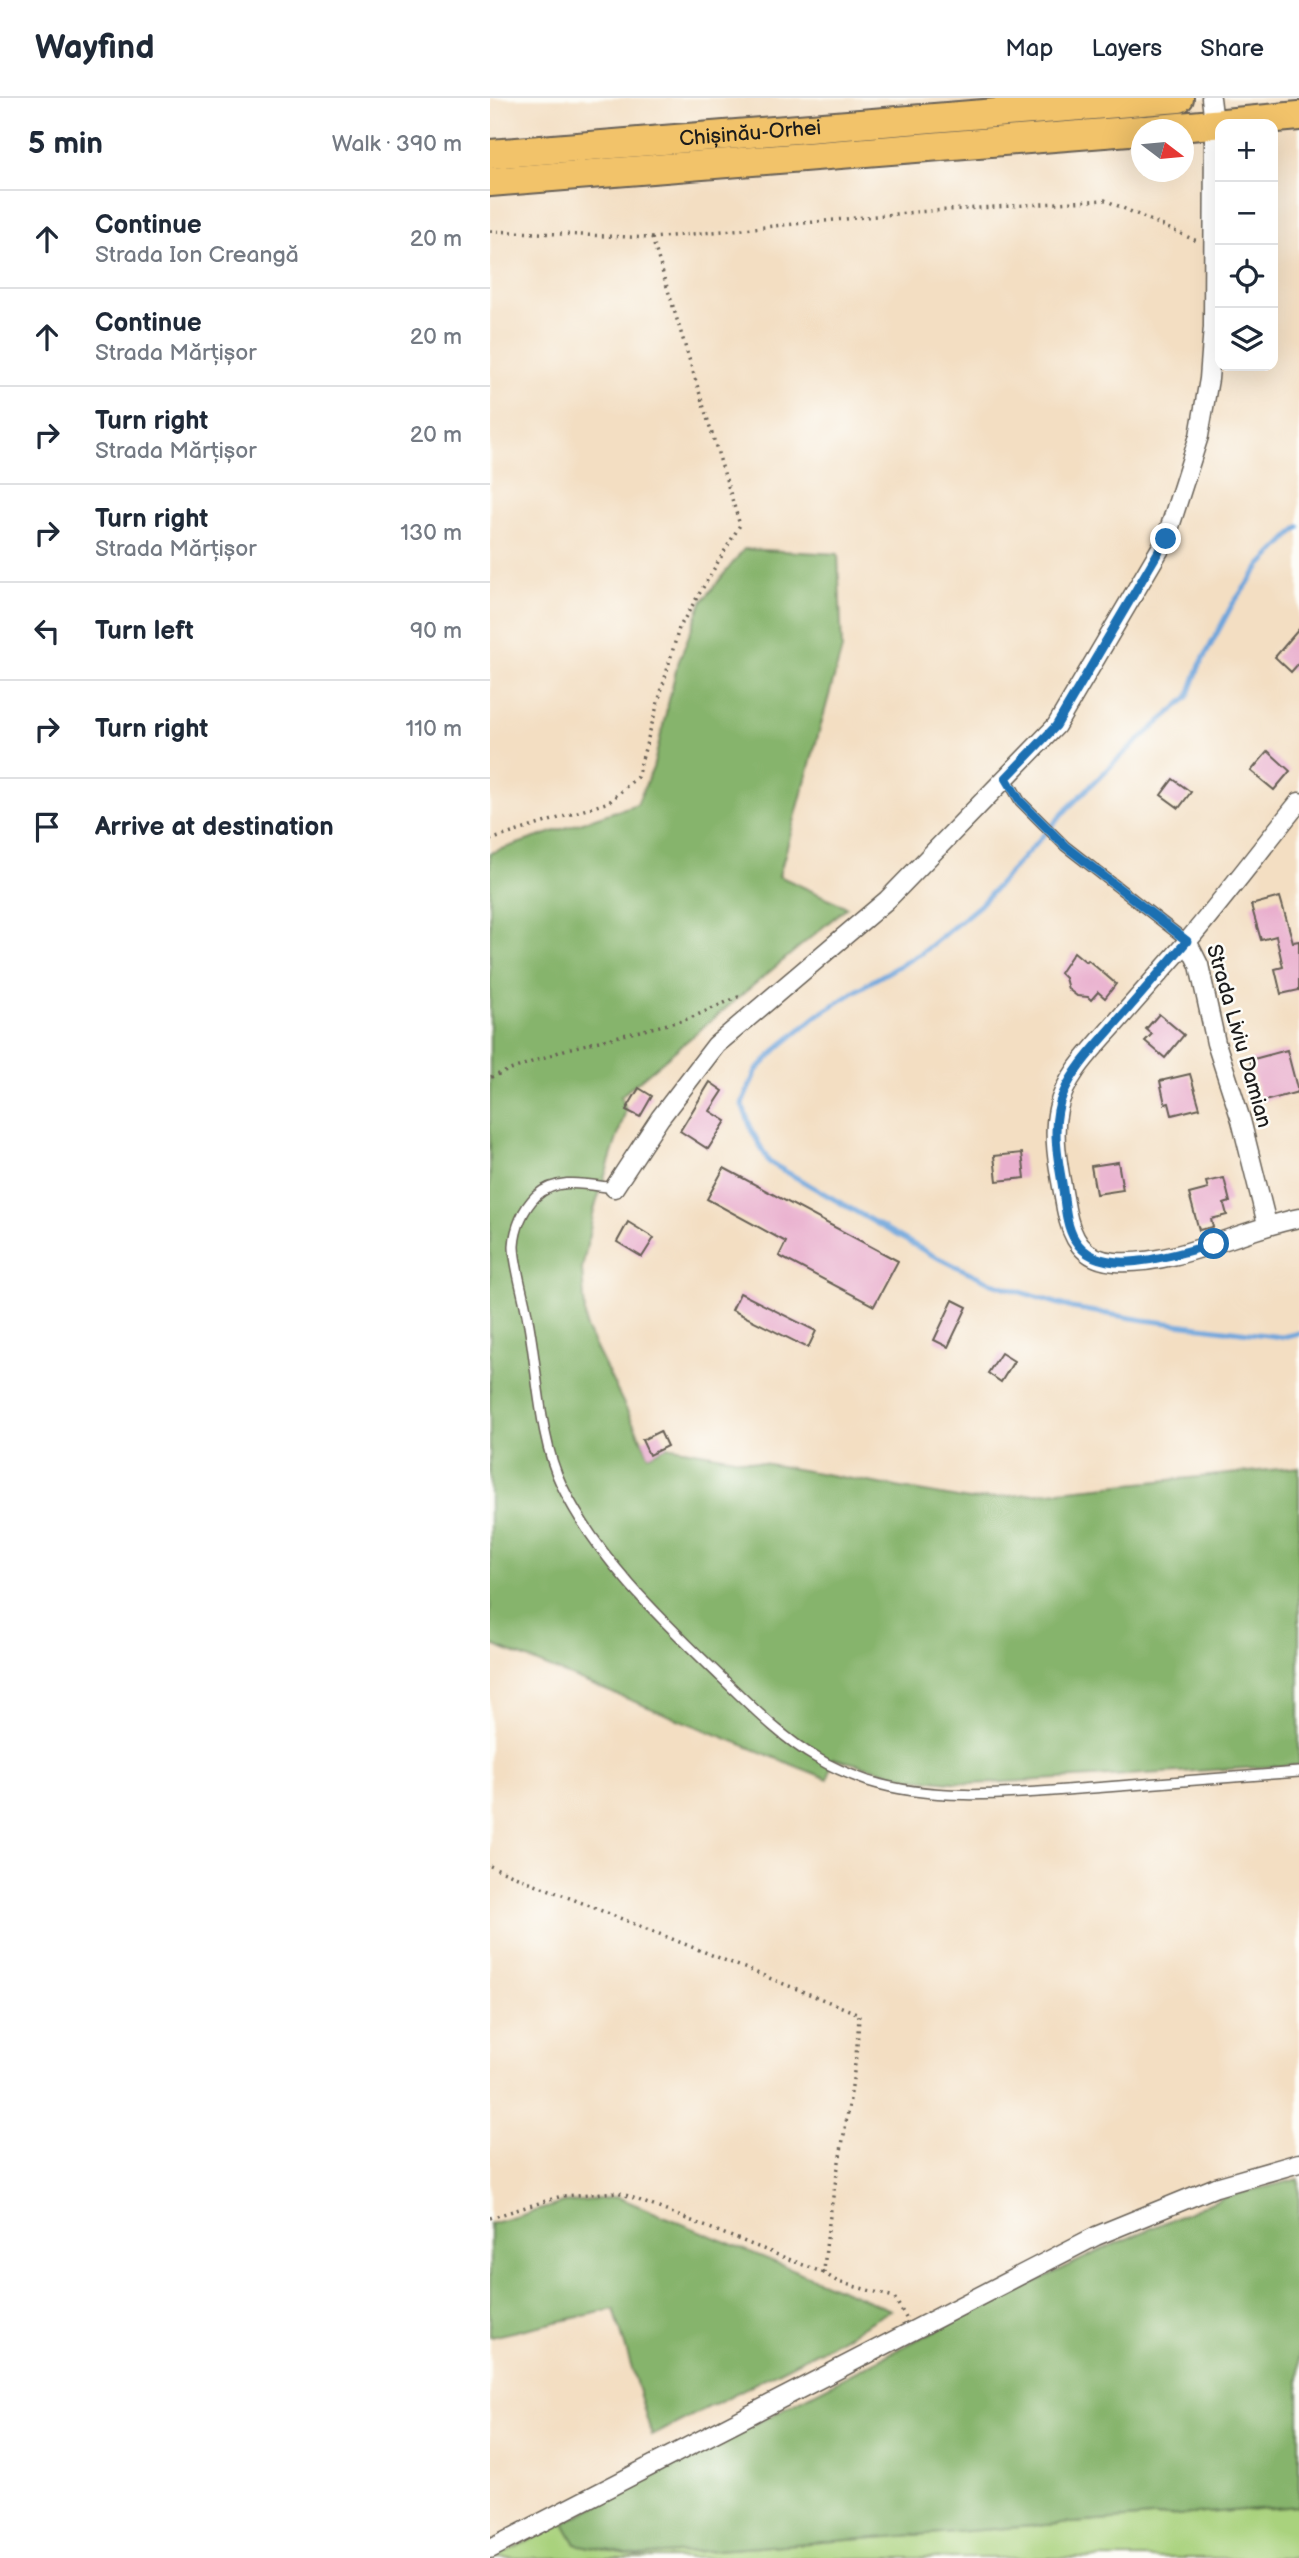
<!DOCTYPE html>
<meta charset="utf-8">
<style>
body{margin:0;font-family:"Balsamiq Sans",sans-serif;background:#f2f2f3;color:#1f2937}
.controls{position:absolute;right:21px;top:21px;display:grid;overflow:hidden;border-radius:14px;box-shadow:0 7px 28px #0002}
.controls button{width:63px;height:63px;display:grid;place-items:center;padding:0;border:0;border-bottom:2px solid #e0e1e3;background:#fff;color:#1f2937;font:35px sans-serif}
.compass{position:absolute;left:641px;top:21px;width:63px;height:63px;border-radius:50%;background:#fff;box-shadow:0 7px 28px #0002;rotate:106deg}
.stop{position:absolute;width:21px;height:21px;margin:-16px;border:5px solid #1f6fb2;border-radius:50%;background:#fff}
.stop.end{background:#1f6fb2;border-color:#fff;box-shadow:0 2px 7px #0008}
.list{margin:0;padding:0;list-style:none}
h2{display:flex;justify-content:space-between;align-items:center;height:91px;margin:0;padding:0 28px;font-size:30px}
h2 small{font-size:23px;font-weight:400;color:#747a83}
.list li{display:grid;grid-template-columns:46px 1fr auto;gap:21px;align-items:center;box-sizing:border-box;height:98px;padding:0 28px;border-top:2px solid #e0e1e3}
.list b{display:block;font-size:26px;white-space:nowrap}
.list p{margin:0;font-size:23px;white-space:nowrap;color:#747a83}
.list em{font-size:23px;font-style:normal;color:#747a83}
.icon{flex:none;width:38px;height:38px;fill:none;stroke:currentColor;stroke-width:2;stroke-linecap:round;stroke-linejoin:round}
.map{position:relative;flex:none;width:809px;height:2460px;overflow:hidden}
header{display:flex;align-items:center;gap:42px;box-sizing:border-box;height:98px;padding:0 35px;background:#fff;border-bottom:2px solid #e0e1e3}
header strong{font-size:33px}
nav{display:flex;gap:38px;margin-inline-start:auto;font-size:24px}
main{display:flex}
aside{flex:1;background:#fff}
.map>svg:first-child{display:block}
</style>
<header>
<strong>Wayfind</strong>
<nav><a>Map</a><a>Layers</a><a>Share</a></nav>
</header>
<main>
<aside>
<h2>5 min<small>Walk · 390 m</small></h2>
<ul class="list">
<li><svg class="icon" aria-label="ahead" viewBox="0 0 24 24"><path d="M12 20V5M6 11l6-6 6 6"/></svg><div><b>Continue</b><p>Strada Ion Creangă</p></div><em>20 m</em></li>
<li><svg class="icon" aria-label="ahead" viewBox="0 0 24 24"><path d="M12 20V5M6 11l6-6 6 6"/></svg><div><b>Continue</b><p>Strada Mărțișor</p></div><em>20 m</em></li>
<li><svg class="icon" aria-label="right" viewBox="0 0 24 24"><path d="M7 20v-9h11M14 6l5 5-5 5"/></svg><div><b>Turn right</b><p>Strada Mărțișor</p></div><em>20 m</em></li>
<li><svg class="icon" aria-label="right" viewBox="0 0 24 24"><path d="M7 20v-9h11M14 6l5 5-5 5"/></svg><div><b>Turn right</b><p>Strada Mărțișor</p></div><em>130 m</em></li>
<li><svg class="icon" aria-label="left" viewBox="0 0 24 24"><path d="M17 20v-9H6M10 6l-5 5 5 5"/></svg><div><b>Turn left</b></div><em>90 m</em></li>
<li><svg class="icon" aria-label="right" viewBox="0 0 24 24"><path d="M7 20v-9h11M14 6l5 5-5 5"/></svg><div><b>Turn right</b></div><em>110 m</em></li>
<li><svg class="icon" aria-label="arrive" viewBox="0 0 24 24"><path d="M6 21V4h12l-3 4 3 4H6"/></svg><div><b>Arrive at destination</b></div></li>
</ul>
</aside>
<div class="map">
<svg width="809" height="2460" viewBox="0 0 809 2460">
<rect width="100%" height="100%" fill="#fdfcf7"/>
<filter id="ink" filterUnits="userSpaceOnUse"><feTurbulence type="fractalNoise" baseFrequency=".0143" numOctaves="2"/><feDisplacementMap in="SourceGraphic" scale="14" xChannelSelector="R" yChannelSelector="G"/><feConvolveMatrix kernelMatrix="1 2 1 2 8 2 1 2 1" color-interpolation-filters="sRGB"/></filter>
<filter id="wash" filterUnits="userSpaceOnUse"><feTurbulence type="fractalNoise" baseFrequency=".00686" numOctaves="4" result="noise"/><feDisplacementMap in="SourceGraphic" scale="28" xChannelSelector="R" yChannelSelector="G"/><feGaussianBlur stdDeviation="1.57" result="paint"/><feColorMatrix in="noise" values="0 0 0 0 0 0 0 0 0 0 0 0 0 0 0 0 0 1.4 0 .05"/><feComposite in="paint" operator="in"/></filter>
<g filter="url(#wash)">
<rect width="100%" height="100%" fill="#f3dec2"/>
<polygon fill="#a9d27d" stroke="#62774c" stroke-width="2" points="809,2408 809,2460 4,2460 74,2425 86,2446 147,2458"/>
<g fill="#86b46c" stroke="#516844" stroke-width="2">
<polygon points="254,451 348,456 352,551 289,778 357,809 131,998 136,1012 104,1112 92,1171 96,1230 159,1357 177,1348 479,1402 809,1369 809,1667 482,1686 420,1680 343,1660 338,1681 0,1546 0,755 147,706 163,670 187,568 212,504"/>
<polygon points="809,2081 809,2408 147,2458 86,2446 74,2425 430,2240 613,2151 734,2099"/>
<polygon points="127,2099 401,2212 340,2247 162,2338 124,2211 0,2239 0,2126 73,2105"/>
</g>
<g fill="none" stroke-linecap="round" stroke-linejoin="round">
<polyline stroke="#6da4db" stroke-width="5" points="809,429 771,467 742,507 709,569 698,599 628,661 578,710 490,807 430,856 377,886 328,917 290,948 266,973 252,1006 262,1033 279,1064 440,1156 502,1185 582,1210 654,1222 792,1239 809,1235"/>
</g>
<g id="blocks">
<g fill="#e9afce">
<polygon points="809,531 809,565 801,574 785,559"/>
<polygon points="778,653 800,673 784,692 761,673"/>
<polygon points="683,681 701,694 689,710 671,697"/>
<polygon points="790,799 803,844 809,843 809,892 791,896 785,871 793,869 786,838 771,842 761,807"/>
<polygon points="584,854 596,864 598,862 626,886 615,900 608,894 601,902 598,899 587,898 578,891 575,880 570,875"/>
<polygon points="669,916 694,937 675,960 655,943 662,936 656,931"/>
<polygon points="797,952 808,994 771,1004 760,962"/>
<polygon points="700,976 710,1010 682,1017 679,1005 675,1006 670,983"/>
<polygon points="220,984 233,993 220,1013 236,1023 218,1051 190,1033"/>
<polygon points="149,990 162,998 150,1019 136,1012"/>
<polygon points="532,1055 535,1080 507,1083 504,1058"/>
<polygon points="628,1064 633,1092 606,1096 601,1068"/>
<polygon points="234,1070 408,1163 384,1208 289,1158 296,1144 217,1101"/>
<polygon points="734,1080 740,1104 734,1106 737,1117 721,1121 723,1129 709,1132 699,1096 718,1091 716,1084"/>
<polygon points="138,1124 164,1140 152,1159 127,1144"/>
<polygon points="250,1195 326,1233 318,1250 242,1212"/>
<polygon points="463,1202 477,1209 458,1249 444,1242"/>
<polygon points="511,1255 524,1263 511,1284 498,1275"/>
<polygon points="170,1333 177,1348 159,1357 152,1342"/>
</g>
</g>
</g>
<g filter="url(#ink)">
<use href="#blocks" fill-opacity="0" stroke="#676056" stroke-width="2"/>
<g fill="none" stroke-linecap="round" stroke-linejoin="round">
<g stroke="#676056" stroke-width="12">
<g id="service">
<polyline points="516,679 530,703 575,748 697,843"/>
<path d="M124 1090C98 1087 68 1078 46 1098 33 1111 25 1130 24 1148 24 1166 35 1203 38 1222 48 1274 49 1341 72 1388 108 1462 173 1523 231 1579 260 1607 293 1641 327 1660 343 1670 361 1677 378 1683 448 1705 530 1695 603 1690 671 1685 740 1679 809 1674"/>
</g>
</g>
<g stroke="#676056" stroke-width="21">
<g id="minor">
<path d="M809 704C771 751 735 799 696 845 674 870 652 895 630 920 607 947 575 976 568 1011 561 1043 571 1080 576 1111 581 1139 592 1162 625 1164 686 1168 749 1132 809 1120"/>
<polyline points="697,843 709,867 726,945 751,1022 777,1126"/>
<polyline points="124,1090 170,1020 226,947 397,802 566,628 676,441 709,338 719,281 723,229 724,25 721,0"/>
<polyline points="0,2451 606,2138 726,2089 809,2065"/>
</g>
</g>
<g stroke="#676056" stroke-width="32">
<g id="primary">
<polyline points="657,32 809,18"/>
<path id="s1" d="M0 56 689 0"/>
<polyline points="0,84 652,32"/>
</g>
</g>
<g stroke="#676056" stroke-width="3.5" stroke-dasharray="2 5" stroke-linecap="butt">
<polyline points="0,133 162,140 426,114 615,102 709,144"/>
<polyline points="0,742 119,704 147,679 189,530 250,427 162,140"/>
<polyline points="1,979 77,951 198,921 248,899 252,901"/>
<path d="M0 1768 369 1916C366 2004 339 2088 334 2175L348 2184 404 2199 416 2220"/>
<polyline points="0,2120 72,2098 128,2094 334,2175"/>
</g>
<use href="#service" stroke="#fff" stroke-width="9"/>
<use href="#minor" stroke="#fff" stroke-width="18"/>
<use href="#primary" stroke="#f2c36a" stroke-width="28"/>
</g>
</g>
<g fill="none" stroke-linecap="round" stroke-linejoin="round" filter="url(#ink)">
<path stroke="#1f6fb2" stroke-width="9" d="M676 441 566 628 516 680 530 703 575 748 697 843C673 871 648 899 624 927 606 948 584 970 573 996 561 1023 567 1057 572 1085 575 1103 575 1126 585 1142 610 1184 688 1155 724 1146"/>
</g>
<g text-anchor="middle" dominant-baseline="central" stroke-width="5" stroke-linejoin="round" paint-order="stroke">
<g font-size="21" fill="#1c1c1c" stroke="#fdfcf7">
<text stroke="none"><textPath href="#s1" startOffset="261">Chișinău-Orhei</textPath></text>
<text transform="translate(749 938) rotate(74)">Strada Liviu Damian</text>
</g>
</g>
</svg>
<div class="controls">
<button>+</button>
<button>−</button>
<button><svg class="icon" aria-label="locate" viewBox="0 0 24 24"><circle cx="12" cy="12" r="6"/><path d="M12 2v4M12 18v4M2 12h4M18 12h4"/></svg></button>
<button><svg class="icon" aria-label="layers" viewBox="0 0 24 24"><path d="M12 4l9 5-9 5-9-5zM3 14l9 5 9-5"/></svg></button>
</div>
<svg class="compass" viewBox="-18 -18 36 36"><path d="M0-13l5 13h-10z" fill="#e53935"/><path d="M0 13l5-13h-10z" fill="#747a83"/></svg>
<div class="stop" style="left:724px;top:1146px"></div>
<div class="stop end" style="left:676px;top:441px"></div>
</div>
</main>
